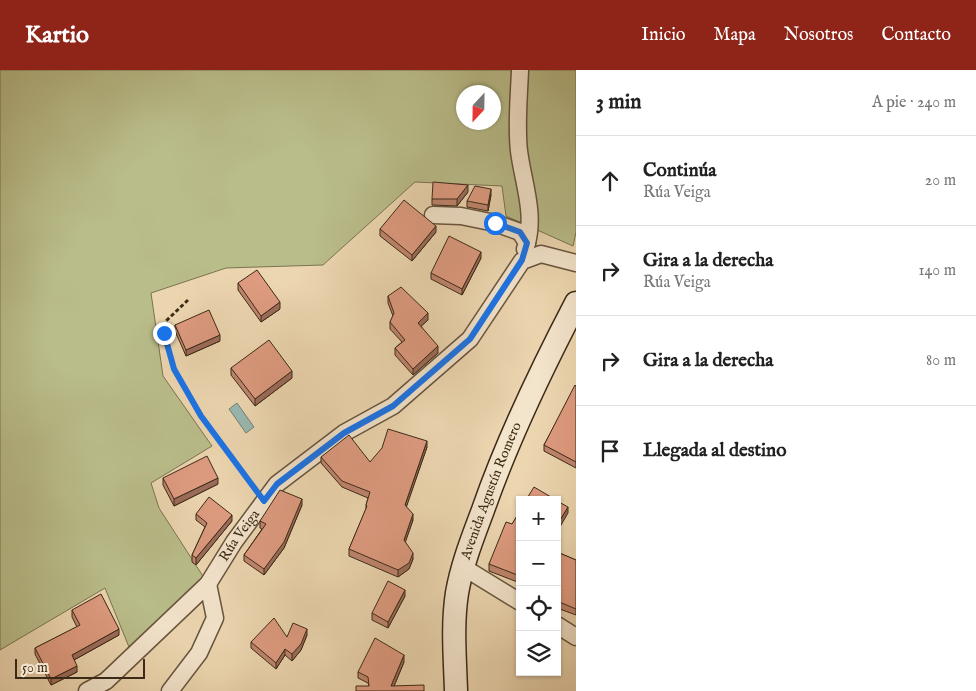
<!DOCTYPE html>
<html lang="es">
<meta charset="utf-8">
<style>
body{margin:0;font-family:"IM FELL English",serif;background:#f2f2f2;color:#222}
.controls{position:absolute;right:15px;bottom:15px;display:grid;overflow:hidden;border-radius:0px;box-shadow:0 1px 4px #0004}
.controls button{width:45px;height:45px;display:grid;place-items:center;padding:0;border:0;border-bottom:1px solid #e0e0e0;background:#fff;color:#222;font:25px sans-serif}
.compass{position:absolute;left:456px;top:15px;width:45px;height:45px;border-radius:50%;background:#fff;box-shadow:0 1px 4px #0004;rotate:202deg}
.scale{position:absolute;left:15px;bottom:12px;width:130px;box-sizing:border-box;padding-left:5px;border:2px solid #3c2a18;border-top:0;font-size:14px;line-height:18px;white-space:nowrap;color:#3c2a18;-webkit-text-stroke:4px #f3e4cc;paint-order:stroke}
.stop{position:absolute;width:15px;height:15px;margin:-11px;border:4px solid #1a73e8;border-radius:50%;background:#fff}
.stop.end{background:#1a73e8;border-color:#fff;box-shadow:0 1px 5px #0008}
.list{margin:0;padding:0;list-style:none}
h2{display:flex;justify-content:space-between;align-items:center;height:65px;margin:0;padding:0 20px;font-size:21px}
h2 small{font-size:16px;font-weight:400;color:#767676}
.list li{display:grid;grid-template-columns:32px 1fr auto;gap:15px;align-items:center;box-sizing:border-box;height:90px;padding:0 20px;border-top:1px solid #e0e0e0}
.list b{display:block;font-size:19px;white-space:nowrap}
.list p{margin:0;font-size:16px;white-space:nowrap;color:#767676}
.list em{font-size:16px;font-style:normal;color:#767676}
.icon{flex:none;width:28px;height:28px;fill:none;stroke:currentColor;stroke-width:2;stroke-linecap:round;stroke-linejoin:round}
.map{position:relative;flex:none;width:576px;height:621px;overflow:hidden}
header{display:flex;align-items:center;gap:30px;box-sizing:border-box;height:70px;padding:0 25px;background:#8f2418;color:#fff}
header strong{font-size:24px}
nav{display:flex;gap:28px;margin-inline-start:auto;font-size:18px}
main{display:flex}
aside{flex:1;background:#fff}
.map>svg:first-child{display:block}
</style>
<header>
<strong>Kartio</strong>
<nav><a>Inicio</a><a>Mapa</a><a>Nosotros</a><a>Contacto</a></nav>
</header>
<main>
<div class="map">
<svg width="576" height="621" viewBox="0 0 576 621">
<rect width="100%" height="100%" fill="#ecd6b0"/>
<filter id="stains"><feTurbulence type="fractalNoise" baseFrequency=".004" numOctaves="4"/><feColorMatrix values="0 0 0 0 .2 0 0 0 0 .09 0 0 0 0 .02 0 0 0 .5 -.17"/></filter>
<radialGradient id="worn" r=".72"><stop offset=".6" stop-color="#630" stop-opacity="0"/><stop offset="1" stop-color="#630" stop-opacity=".3"/></radialGradient>
<path fill="#b9bd8a" stroke="#7a7451" fill-rule="evenodd" d="M0 0H576V162L573 176 506 146 502 116 415 112 323 195 226 198 151 223 163 306 212 376 151 413 159 438 208 514 131 582 105 518 0 580ZM463 22H493V52H463Z"/>
<polygon fill="#99b8b1" stroke="#747f74" points="237,333 254,357 246,363 229,339"/>
<g fill="none" stroke-linecap="round" stroke-linejoin="round">
<g stroke="#68553e" stroke-width="19">
<g id="street">
<path d="M520 0C519 27 516 55 519 81 523 112 535 142 527 173"/>
<polyline points="433,145 461,146 495,153 520,162 527,173 525,179"/>
<polyline points="463,497 520,532"/>
<polyline points="557,555 576,567"/>
<path id="s1" d="M87 621 106 611 208 514 234 472 277 414 344 363 393 336 470 269 522 191 541 184 576 193"/>
<polyline points="170,621 199,583 215,548 208,514"/>
</g>
</g>
<g stroke="#3c2a18" stroke-width="25">
<g id="secondary">
<path id="s2" d="M456 621C455 588 452 555 457 523 462 494 473 467 483 440 508 368 541 300 576 233"/>
</g>
</g>
<polyline stroke="#3c2a18" stroke-width="3" stroke-dasharray="4 2.5" stroke-linecap="butt" points="188,230 166,251 163,263 174,299 201,346 255,418"/>
<use href="#street" stroke="#f3e4cc" stroke-width="16"/>
<use href="#secondary" stroke="#f3e4cc" stroke-width="22"/>
</g>
<g fill="#bf856e" stroke="#3c2a18">
<polygon points="468,122 457,136 432,135 432,129"/>
<polygon points="491,125 488,141 467,137 467,131"/>
<polygon points="380,159 436,162 412,191 380,166"/>
<polygon points="481,188 462,225 431,209 431,203"/>
<polygon points="238,213 280,239 261,252 238,220"/>
<polygon points="388,226 428,250 421,256 438,283 413,305 395,285 395,278 402,272 390,259 390,252 393,246 388,233"/>
<polygon points="175,255 220,271 186,286 175,261"/>
<polygon points="231,298 292,308 255,336 231,305"/>
<polygon points="576,316 576,398 544,381 544,375"/>
<polygon points="427,377 406,437 413,450 405,472 413,489 409,499 398,507 349,486 349,479 366,439 366,435 368,428 342,417 321,393 321,387 370,392"/>
<polygon points="163,408 218,414 174,436 163,415"/>
<polygon points="302,435 284,478 264,505 244,491 244,485 262,459 260,458 260,451"/>
<polygon points="520,441 520,513 489,501 489,494"/>
<polygon points="196,444 232,451 196,495 192,492 192,485 205,457 196,450"/>
<polygon points="557,482 576,490 576,545 557,538"/>
<polygon points="405,526 388,558 372,550 372,543"/>
<polygon points="72,540 119,565 74,590 77,602 51,615 35,584 35,578 77,557 72,547"/>
<polygon points="307,565 301,580 292,591 285,585 276,599 251,578 251,572"/>
<polygon points="404,592 394,616 369,616 368,613 358,608 358,602"/>
</g>
<g fill="#9b6c5a" stroke="#3c2a18">
<polygon points="468,115 468,122 457,136 457,129"/>
<polygon points="491,119 491,125 488,141 488,135"/>
<polygon points="436,156 436,162 412,191 412,185"/>
<polygon points="481,182 481,188 462,225 462,219"/>
<polygon points="280,232 280,239 261,252 261,246"/>
<polygon points="428,243 428,250 418,259 418,253"/>
<polygon points="220,265 220,271 186,286 186,280"/>
<polygon points="438,276 438,283 413,305 413,299"/>
<polygon points="292,301 292,308 255,336 255,329"/>
<polygon points="427,371 427,377 405,441 405,435"/>
<polygon points="218,408 218,414 174,436 174,429"/>
<polygon points="302,429 302,435 284,478 264,505 264,499"/>
<polygon points="568,437 568,443 557,462 557,455"/>
<polygon points="413,444 413,450 404,476 404,470"/>
<polygon points="232,445 232,451 196,495 196,488"/>
<polygon points="413,483 413,489 409,499 398,507 398,500"/>
<polygon points="405,520 405,526 388,558 388,552"/>
<polygon points="119,559 119,565 72,591 72,585"/>
<polygon points="307,559 307,565 301,580 292,591 292,584"/>
<polygon points="285,579 285,585 276,599 276,593"/>
<polygon points="404,585 404,592 392,621 391,616"/>
<polygon points="77,596 77,602 51,615 51,609"/>
</g>
<g fill="#de9b80" stroke="#3c2a18">
<polygon points="433,112 468,115 457,129 432,129"/>
<polygon points="475,116 491,119 488,135 467,131"/>
<polygon points="404,130 436,156 412,185 380,159"/>
<polygon points="449,166 481,182 462,219 431,203"/>
<polygon points="257,200 280,232 261,246 238,213"/>
<polygon points="401,217 428,243 418,253 438,276 413,299 395,278 405,270 390,252 394,243 388,226"/>
<polygon points="209,240 220,265 186,280 175,255"/>
<polygon points="269,270 292,301 255,329 231,298"/>
<polygon points="575,315 576,316 576,392 544,375"/>
<polygon points="388,359 427,371 405,435 413,444 404,470 413,483 409,493 398,500 349,479 367,436 366,435 370,422 342,411 321,387 349,365 370,392 382,378"/>
<polygon points="207,386 218,408 174,429 163,408"/>
<polygon points="534,417 556,430 526,430"/>
<polygon points="280,420 302,429 284,472 264,499 244,485 266,454 260,451"/>
<polygon points="209,427 232,445 196,488 192,485 207,453 196,444"/>
<polygon points="557,431 568,437 557,455"/>
<polygon points="520,441 520,506 489,494 506,452 512,454"/>
<polygon points="557,482 576,490 576,539 557,531"/>
<polygon points="388,511 405,520 388,552 372,543"/>
<polygon points="101,524 119,559 72,585 77,596 51,609 35,578 80,555 72,540"/>
<polygon points="274,548 287,567 293,553 307,559 301,574 292,584 285,579 276,593 251,572"/>
<polygon points="375,568 404,585 391,616 424,615 424,621 356,621 356,616 369,616 368,607 358,602"/>
</g>
<g fill="none" stroke-linecap="round" stroke-linejoin="round">
<polyline stroke="#1a73e8" stroke-width="6" points="164,263 174,299 201,346 264,431 277,414 344,363 393,336 470,269 522,190 527,173 520,162 495,153"/>
</g>
<g text-anchor="middle" dominant-baseline="central" stroke-width="5" stroke-linejoin="round" paint-order="stroke">
<g font-size="14" fill="#3c2a18" stroke="#f3e4cc">
<text stroke="none"><textPath href="#s2" startOffset="206">Avenida Agustín Romero</textPath></text>
<text stroke="none"><textPath href="#s1" startOffset="220">Rúa Veiga</textPath></text>
</g>
</g>
<rect width="100%" height="100%" filter="url(#stains)"/>
<rect width="100%" height="100%" fill="url(#worn)"/>
</svg>
<div class="controls">
<button>+</button>
<button>−</button>
<button><svg class="icon" aria-label="locate" viewBox="0 0 24 24"><circle cx="12" cy="12" r="6"/><path d="M12 2v4M12 18v4M2 12h4M18 12h4"/></svg></button>
<button><svg class="icon" aria-label="layers" viewBox="0 0 24 24"><path d="M12 4l9 5-9 5-9-5zM3 14l9 5 9-5"/></svg></button>
</div>
<svg class="compass" viewBox="-18 -18 36 36"><path d="M0-13l5 13h-10z" fill="#e53935"/><path d="M0 13l5-13h-10z" fill="#767676"/></svg>
<div class="scale">50 m</div>
<div class="stop" style="left:495px;top:153px"></div>
<div class="stop end" style="left:164px;top:263px"></div>
</div>
<aside>
<h2>3 min<small>A pie · 240 m</small></h2>
<ul class="list">
<li><svg class="icon" aria-label="ahead" viewBox="0 0 24 24"><path d="M12 20V5M6 11l6-6 6 6"/></svg><div><b>Continúa</b><p>Rúa Veiga</p></div><em>20 m</em></li>
<li><svg class="icon" aria-label="right" viewBox="0 0 24 24"><path d="M7 20v-9h11M14 6l5 5-5 5"/></svg><div><b>Gira a la derecha</b><p>Rúa Veiga</p></div><em>140 m</em></li>
<li><svg class="icon" aria-label="right" viewBox="0 0 24 24"><path d="M7 20v-9h11M14 6l5 5-5 5"/></svg><div><b>Gira a la derecha</b></div><em>80 m</em></li>
<li><svg class="icon" aria-label="arrive" viewBox="0 0 24 24"><path d="M6 21V4h12l-3 4 3 4H6"/></svg><div><b>Llegada al destino</b></div></li>
</ul>
</aside>
</main>
